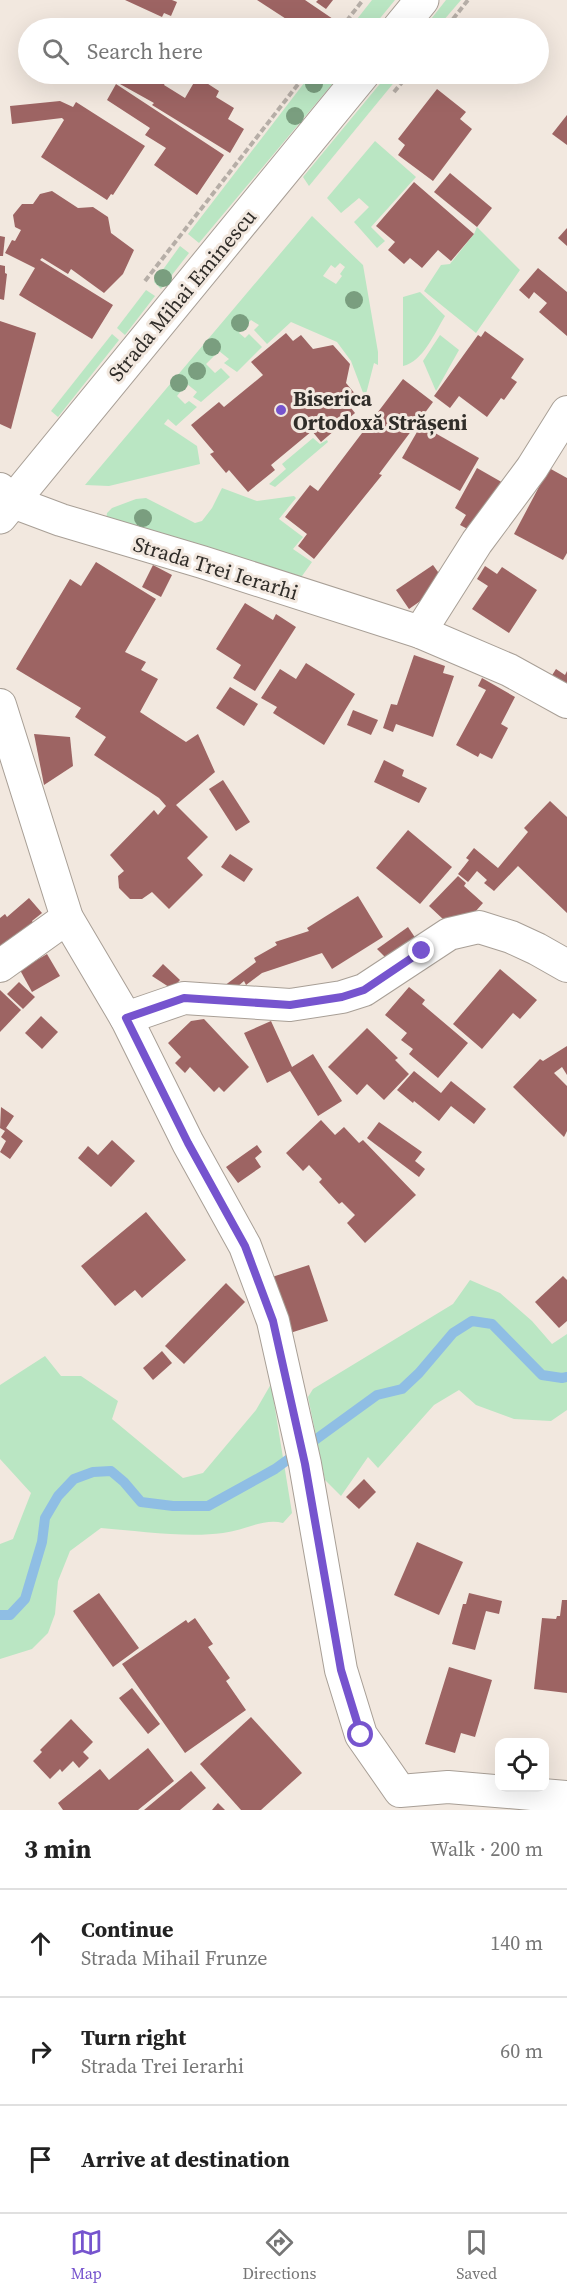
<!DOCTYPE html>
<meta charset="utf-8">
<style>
body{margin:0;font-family:"Source Serif 4",serif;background:#f2f2f2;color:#222}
.controls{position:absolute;right:18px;bottom:18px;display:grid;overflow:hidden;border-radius:12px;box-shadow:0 6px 24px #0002}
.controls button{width:54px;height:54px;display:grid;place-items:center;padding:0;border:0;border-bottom:2px solid #e0e0e0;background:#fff;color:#222;font:30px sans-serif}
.stop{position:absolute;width:18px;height:18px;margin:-14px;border:4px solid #7654ce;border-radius:50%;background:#fff}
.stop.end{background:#7654ce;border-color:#fff;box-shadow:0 2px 6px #0008}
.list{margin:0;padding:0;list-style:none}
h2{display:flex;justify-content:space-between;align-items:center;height:78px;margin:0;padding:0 24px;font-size:26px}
h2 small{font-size:20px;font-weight:400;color:#767676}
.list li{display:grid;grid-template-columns:39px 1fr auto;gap:18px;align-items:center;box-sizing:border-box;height:108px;padding:0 24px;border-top:2px solid #e0e0e0}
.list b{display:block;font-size:22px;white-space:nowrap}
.list p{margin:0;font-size:20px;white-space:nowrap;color:#767676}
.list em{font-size:20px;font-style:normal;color:#767676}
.icon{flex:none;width:33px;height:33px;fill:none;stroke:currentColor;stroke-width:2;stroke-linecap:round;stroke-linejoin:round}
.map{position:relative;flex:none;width:567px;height:1810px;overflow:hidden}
.search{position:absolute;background:#fff;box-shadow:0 6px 24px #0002;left:18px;right:18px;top:18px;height:66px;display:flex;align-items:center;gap:15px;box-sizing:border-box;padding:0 21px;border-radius:33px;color:#767676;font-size:22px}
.sheet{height:402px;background:#fff}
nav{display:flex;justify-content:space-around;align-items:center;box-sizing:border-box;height:84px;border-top:2px solid #e0e0e0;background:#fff;font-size:16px;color:#767676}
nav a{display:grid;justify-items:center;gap:3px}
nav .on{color:#7654ce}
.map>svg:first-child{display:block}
</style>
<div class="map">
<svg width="567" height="1810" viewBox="0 0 567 1810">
<rect width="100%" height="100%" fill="#f2e8df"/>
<g fill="#bae6c3" fill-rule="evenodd">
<polygon points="372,0 395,0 372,28 350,28"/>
<polygon points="446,0 461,0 437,28 424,28"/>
<polygon points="311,74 336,74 339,76 199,243 188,234"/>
<polygon points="388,74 401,74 309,186 303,177"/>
<polygon points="375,141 416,177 371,227 385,241 377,248 354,222 369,207 359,198 341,213 327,198"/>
<path d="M312 216 363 265 378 352V365L374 363 365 398 351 361 337 342 291 322 267 344 254 330 259 325 251 320 239 333 245 338 249 334 262 347 237 372 224 363 229 359 219 351 206 364 215 373 221 368 230 377 201 402 193 397 197 392 187 384 177 396 185 404 189 401 197 407 176 426 168 419 164 424 197 446 200 464 109 486 85 485ZM340 263 345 267 340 274 342 276 336 284 323 276 331 265 335 268Z"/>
<polygon points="477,227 520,270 476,333 424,291 441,265 450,264 474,234"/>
<polygon points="180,246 189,253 161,289 154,282"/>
<polygon points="146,290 155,296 125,335 117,328"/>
<path d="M420 292 445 316C435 332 423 362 403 366V297Z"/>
<polygon points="112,334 119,340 58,417 51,411"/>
<polygon points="440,335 459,350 436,391 423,361"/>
<polygon points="313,438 320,444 327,440 328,442 275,487 269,484 286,469 282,464"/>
<polygon points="222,488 257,501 294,496 296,498 279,519 303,537 293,549 312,562 297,583 106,521 107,513 112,508 136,499 146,498 195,523 202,521 212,508"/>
<polygon points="470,1280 500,1293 532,1321 552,1344 567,1334 567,1410 551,1421 514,1419 476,1405 459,1390 434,1405 378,1468 368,1457 341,1496 325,1480 308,1397 313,1389 453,1304"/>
<path d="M45 1356 61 1376H81L118 1401 112 1419 183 1478 203 1473 256 1410 271 1384 292 1513 283 1523C263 1518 243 1531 223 1533 187 1538 138 1531 101 1528L70 1551 58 1581 55 1614 48 1633 32 1649 0 1659V1544L13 1539 31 1493 0 1459V1385Z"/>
</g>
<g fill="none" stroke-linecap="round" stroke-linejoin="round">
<polyline stroke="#8fbee4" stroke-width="10" points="0,1615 10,1615 25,1599 42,1542 45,1518 58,1496 74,1479 93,1472 111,1471 124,1482 141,1502 173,1506 208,1506 275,1469 377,1395 402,1389 419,1373 453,1333 472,1321 492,1324 542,1375 562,1378 567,1377"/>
</g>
<g fill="#9d6463">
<polygon points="125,0 172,0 177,2 171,16 164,13 162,17"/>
<polygon points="257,0 305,0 333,19 327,28 300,28"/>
<polygon points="318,0 333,0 326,9 316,2"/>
<polygon points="102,74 170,74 164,85 185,98 196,79 200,82 202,80 219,91 216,97 234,108 228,119 244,129 230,153 152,105 154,103"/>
<polygon points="116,84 224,155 197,195 154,165 166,148 145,135 150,128 107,100"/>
<polygon points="437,89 466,112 460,119 472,129 433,181 398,155 405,145 398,139"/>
<polygon points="60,101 73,107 76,102 145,146 113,195 111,194 107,200 41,157 64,120 62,118 12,124 10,106"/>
<polygon points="567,115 567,145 552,134"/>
<polygon points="450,173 492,208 477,227 434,192"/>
<polygon points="414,182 474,234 451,261 438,250 422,268 410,258 404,264 388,250 395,242 376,226"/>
<polygon points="52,191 78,208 93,207 108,217 111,233 134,250 123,274 104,293 71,269 68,274 42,258 40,260 113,305 92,339 19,295 35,268 5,253 12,240 15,241 21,230 15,227 13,215 22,204 33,204 40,194"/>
<polygon points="567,228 567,246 558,238"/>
<polygon points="0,236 5,237 3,256 0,256"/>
<polygon points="0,265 5,266 5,273 7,274 4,300 0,299"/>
<polygon points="538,268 567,292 567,336 539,312 547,303 534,292 529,299 519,290"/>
<polygon points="0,321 36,333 11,429 0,424"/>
<polygon points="485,331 524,359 511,378 517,382 504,400 501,398 487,417 459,396 450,408 434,396 478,335 481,337"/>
<polygon points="286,333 293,341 301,335 313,349 333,345 350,364 346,383 357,396 347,403 355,413 321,442 312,431 271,465 275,470 248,492 229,470 226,473 210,454 214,452 191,425 219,402 224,407 263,375 251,362"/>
<polygon points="403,379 433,402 379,474 382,475 314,559 298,546 307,534 285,517 310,485 318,491"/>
<polygon points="421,425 479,458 460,491 402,458"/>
<polygon points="477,468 505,484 477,534 460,525 466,515 455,508"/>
<polygon points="549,468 567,478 567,553 563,560 514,534"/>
<polygon points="96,562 156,599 125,652 146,662 141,670 158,679 140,712 186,742 198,734 215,772 176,805 208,837 187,858 203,875 169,909 152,892 142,899 130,899 119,888 118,876 124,871 110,855 154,810 158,815 166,806 159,798 94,755 106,737 75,717 81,708 16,669 70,579 81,586"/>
<polygon points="153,565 172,575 161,597 142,587"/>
<polygon points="433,565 443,579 436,590 409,609 396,590"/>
<polygon points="485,566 497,574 502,567 537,590 509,633 472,609 488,586 477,579"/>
<polygon points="245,603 273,620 276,614 296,627 255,691 233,678 241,665 216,649"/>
<polygon points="414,655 445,666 443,673 454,676 433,737 396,724 393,732 383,728 391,704 397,705"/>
<polygon points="306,663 355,694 324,745 273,713 277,707 261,698 280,669 296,679"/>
<polygon points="556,669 565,675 567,671 567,690 549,680"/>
<polygon points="482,678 515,697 501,724 508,728 492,759 480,753 478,757 456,745 486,690 478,686"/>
<polygon points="230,687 258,704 244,726 216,708"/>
<polygon points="353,710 378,720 371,735 347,725"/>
<polygon points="34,734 70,737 73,766 44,785"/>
<polygon points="384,760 404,770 402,776 427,788 419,803 374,782"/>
<polygon points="223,780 250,822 236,831 209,789"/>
<polygon points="550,801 567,817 567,913 518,866 494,891 484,883 487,880 477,871 468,882 458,874 469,860 466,858 474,848 498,868 528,832 524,828"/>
<polygon points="408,830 452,867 420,904 376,868"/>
<polygon points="230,854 253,869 244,882 221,867"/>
<polygon points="458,876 466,883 464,886 483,903 467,921 444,920 429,906"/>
<polygon points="358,896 383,937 332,969 322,953 262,973 246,985 244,981 230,993 224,986 256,962 254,958 277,945 275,942 309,931 307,928"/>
<polygon points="29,898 42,913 32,921 36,927 0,956 0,918 5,914 7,917"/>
<polygon points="408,927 422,948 394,966 377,949"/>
<polygon points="47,954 60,976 32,992 20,970"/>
<polygon points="163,964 180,980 172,989 152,976"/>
<polygon points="500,969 537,1000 520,1019 513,1013 482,1049 453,1024"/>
<polygon points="19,982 35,997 23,1009 7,994"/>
<polygon points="409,987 425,1000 422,1004 468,1043 438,1078 409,1054 413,1049 401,1040 407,1033 385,1015"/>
<polygon points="0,990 21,1010 0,1032"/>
<polygon points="41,1016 58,1032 42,1049 25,1033"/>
<polygon points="204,1019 249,1067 224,1092 219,1087 214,1092 190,1067 185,1073 175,1063 181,1057 168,1043 191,1021"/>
<polygon points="271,1021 292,1067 313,1054 342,1101 318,1116 290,1071 267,1083 244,1033"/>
<polygon points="367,1028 398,1058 395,1060 409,1074 384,1100 367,1084 357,1095 328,1067"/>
<polygon points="567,1046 567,1075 562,1067 554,1073 567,1086 567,1131 564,1137 513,1087 540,1059 543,1061"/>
<polygon points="414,1071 441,1093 451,1081 486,1109 474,1124 451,1106 439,1121 414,1101 413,1103 397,1090"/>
<polygon points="1,1107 14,1116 6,1128 23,1141 10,1159 0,1152 6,1141 1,1137 5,1131 0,1128"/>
<polygon points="321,1120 335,1135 344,1127 359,1143 363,1140 416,1195 365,1243 347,1223 355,1215 342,1202 339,1204 319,1182 322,1179 309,1165 303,1171 286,1153"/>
<polygon points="379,1122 422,1152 415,1161 425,1169 419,1177 367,1138"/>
<polygon points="112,1140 135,1161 111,1187 78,1158 88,1146 98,1155"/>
<polygon points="257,1145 262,1152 255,1158 261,1167 238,1183 226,1167"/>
<polygon points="146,1212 186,1260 142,1298 135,1290 115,1306 81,1266"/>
<polygon points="309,1265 328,1321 290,1333 272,1277"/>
<polygon points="563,1276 567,1280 567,1321 559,1328 535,1302"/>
<polygon points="226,1283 245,1302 184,1364 165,1346"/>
<polygon points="162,1351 172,1363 153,1380 143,1368"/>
<polygon points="364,1479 376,1492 359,1509 346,1497"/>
<polygon points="417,1542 463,1562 439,1615 394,1595"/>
<polygon points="99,1593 139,1648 113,1667 73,1611"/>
<polygon points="469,1593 502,1601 499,1614 486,1611 475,1650 452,1644 463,1604 466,1604"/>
<polygon points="562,1600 567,1600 567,1693 534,1689 542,1618 556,1619 557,1616 560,1616"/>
<polygon points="195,1618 213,1644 208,1647 230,1678 226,1681 246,1710 185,1753 122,1664 186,1620 188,1623"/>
<polygon points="449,1667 492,1680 475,1737 461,1733 455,1753 425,1744"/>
<polygon points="132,1688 160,1724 148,1734 119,1698"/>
<polygon points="251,1717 302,1773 261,1810 241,1810 200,1764"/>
<polygon points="71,1719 93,1742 83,1752 89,1758 79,1768 73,1761 62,1772 60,1769 50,1779 33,1761 42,1752 40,1750"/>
<polygon points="148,1748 174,1781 138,1810 63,1810 58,1803 100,1769 109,1780"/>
<polygon points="191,1771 206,1788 180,1810 144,1810"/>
<polygon points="218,1803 225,1810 212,1810"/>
</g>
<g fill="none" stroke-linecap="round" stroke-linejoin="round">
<g stroke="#a89f96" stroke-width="34">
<g id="minor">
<polyline points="0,489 13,502 61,520 202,562 420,632 509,670 567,702"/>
<polyline points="420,632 477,542 532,468 567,412"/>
<polyline points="0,705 67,918 126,1018 188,1143 245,1246 273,1321 305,1464 341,1670 361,1735 400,1791 448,1787 567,1797"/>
<polyline points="0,966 67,918"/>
<polyline points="126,1018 184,998 290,1005 342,997 364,990 449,934 479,927 511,937 537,949 567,966"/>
</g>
</g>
<g stroke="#a89f96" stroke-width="35">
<g id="secondary">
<polyline points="399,28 422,0"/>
<polyline points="0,517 363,74"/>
</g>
</g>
<g stroke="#b6aea7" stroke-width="4" stroke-dasharray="6 3" stroke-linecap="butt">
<polyline points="453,19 468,0"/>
<polyline points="341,28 363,0"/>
<polyline points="394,92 409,74"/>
<polyline points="145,281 306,74"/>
</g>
<use href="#minor" stroke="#fff" stroke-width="32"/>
<use href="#secondary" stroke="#fff" stroke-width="33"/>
</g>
<g fill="#7a9e7f">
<circle cx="314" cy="84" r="9"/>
<circle cx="295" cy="116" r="9"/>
<circle cx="163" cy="278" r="9"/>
<circle cx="354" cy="300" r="9"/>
<circle cx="240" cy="323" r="9"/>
<circle cx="212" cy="347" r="9"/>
<circle cx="197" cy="371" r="9"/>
<circle cx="179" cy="383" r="9"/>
<circle cx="143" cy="518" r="9"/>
</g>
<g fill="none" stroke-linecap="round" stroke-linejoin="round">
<polyline stroke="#7654ce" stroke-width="8" points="361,1735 341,1670 305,1464 273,1321 245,1246 188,1143 126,1018 184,998 290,1005 342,997 364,990 422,951"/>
</g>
<circle fill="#7654ce" stroke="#f2e8df" stroke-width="2" cx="281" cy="410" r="6"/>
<g text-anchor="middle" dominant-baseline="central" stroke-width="6" stroke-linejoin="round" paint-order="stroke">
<g font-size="21" fill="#302d29" stroke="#f2e8df">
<text transform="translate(182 295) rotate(-50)">Strada Mihai Eminescu</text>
<text transform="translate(216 568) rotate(17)">Strada Trei Ierarhi</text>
</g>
<g font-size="21" font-weight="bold" fill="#302d29" stroke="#f2e8df" text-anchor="start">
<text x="293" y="398">Biserica<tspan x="293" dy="24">Ortodoxă Strășeni</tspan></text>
</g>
</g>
</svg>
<div class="controls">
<button><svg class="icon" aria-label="locate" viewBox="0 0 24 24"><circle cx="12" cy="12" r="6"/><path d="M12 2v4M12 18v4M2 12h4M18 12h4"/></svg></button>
</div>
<div class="stop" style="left:361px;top:1735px"></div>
<div class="stop end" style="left:422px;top:951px"></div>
<div class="search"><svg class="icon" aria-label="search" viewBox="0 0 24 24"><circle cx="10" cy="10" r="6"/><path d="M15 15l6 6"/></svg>Search here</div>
</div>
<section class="sheet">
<h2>3 min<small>Walk · 200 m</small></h2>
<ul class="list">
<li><svg class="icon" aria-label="ahead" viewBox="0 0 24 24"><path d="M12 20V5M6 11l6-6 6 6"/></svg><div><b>Continue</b><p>Strada Mihail Frunze</p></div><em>140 m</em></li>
<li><svg class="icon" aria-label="right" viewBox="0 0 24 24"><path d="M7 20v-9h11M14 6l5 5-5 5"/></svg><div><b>Turn right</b><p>Strada Trei Ierarhi</p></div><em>60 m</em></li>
<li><svg class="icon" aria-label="arrive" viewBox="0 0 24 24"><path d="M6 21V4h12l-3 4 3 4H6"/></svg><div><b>Arrive at destination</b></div></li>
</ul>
</section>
<nav>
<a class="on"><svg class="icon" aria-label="map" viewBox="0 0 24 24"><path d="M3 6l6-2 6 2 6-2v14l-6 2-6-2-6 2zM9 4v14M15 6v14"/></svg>Map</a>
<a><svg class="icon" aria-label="directions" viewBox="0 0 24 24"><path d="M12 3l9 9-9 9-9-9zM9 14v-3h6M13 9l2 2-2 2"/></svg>Directions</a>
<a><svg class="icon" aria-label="saved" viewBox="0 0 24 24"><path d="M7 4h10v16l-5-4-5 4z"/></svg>Saved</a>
</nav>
